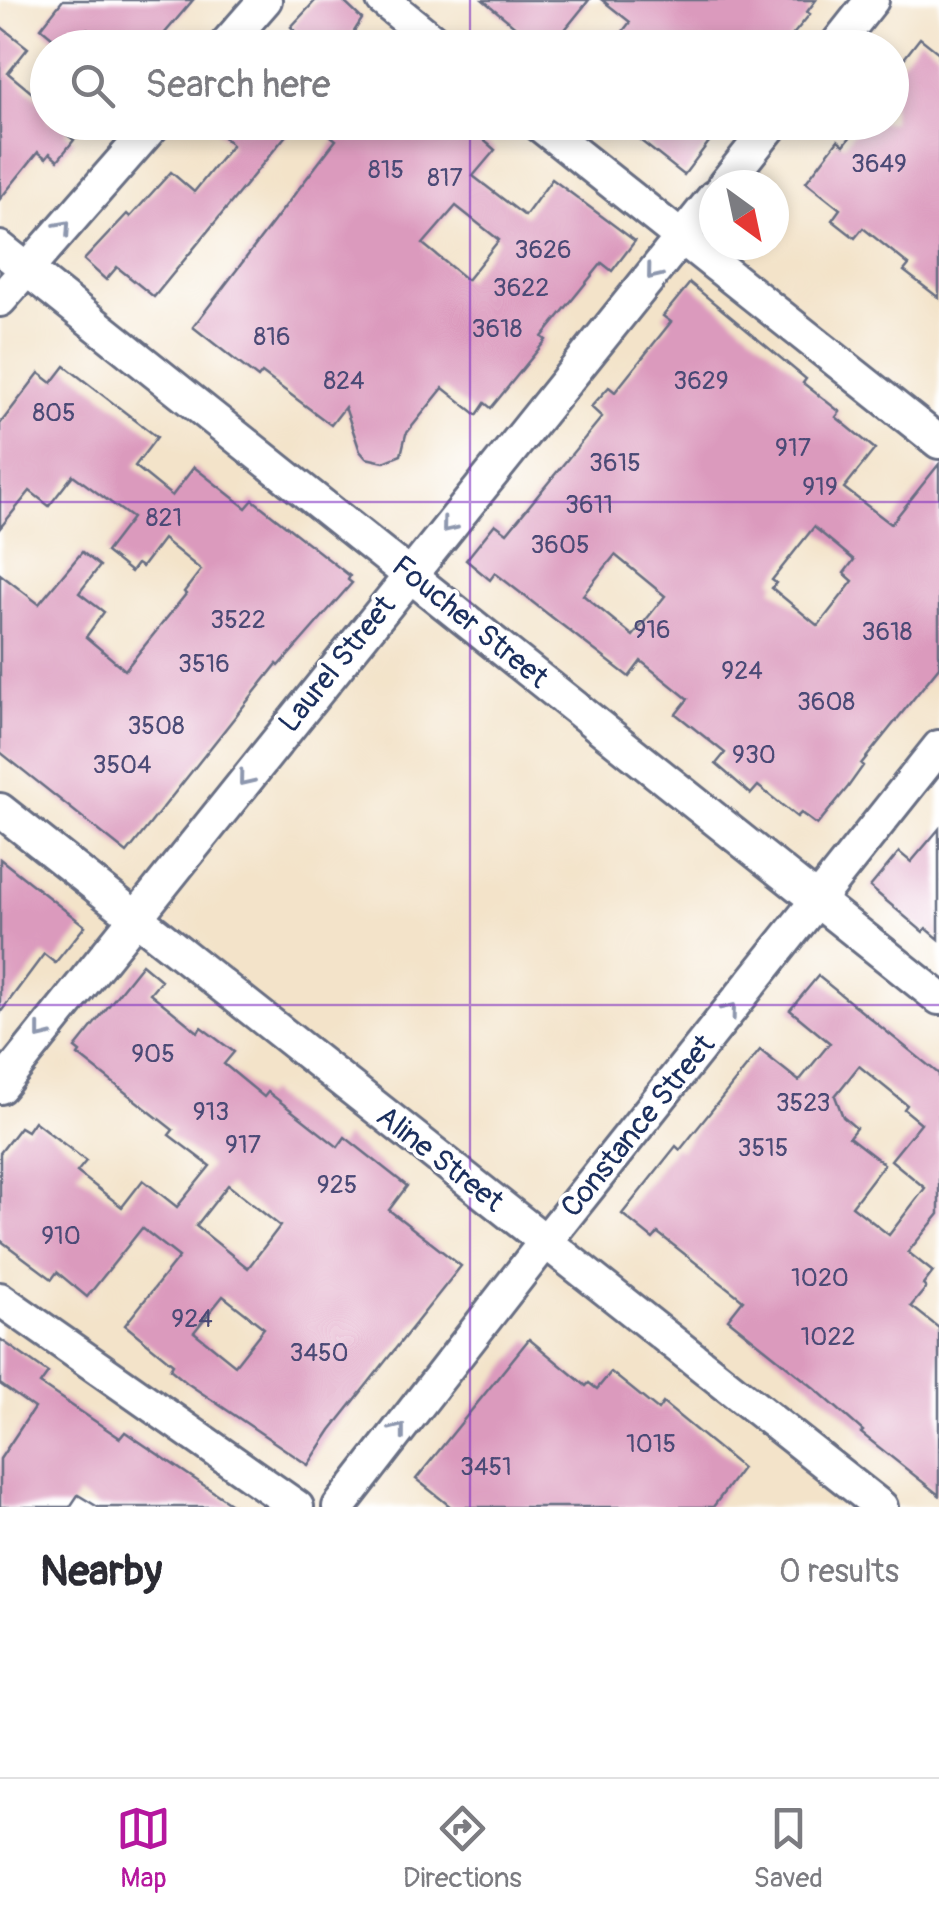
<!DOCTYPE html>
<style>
body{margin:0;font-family:Pangolin,sans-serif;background:#f2f2f3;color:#2b2b33}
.compass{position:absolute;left:699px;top:170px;width:90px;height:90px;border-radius:50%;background:#fff;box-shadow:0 5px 15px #0003;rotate:147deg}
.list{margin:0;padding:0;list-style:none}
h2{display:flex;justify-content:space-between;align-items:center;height:130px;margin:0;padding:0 40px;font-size:42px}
h2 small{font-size:32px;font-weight:400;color:#7c7c81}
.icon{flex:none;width:55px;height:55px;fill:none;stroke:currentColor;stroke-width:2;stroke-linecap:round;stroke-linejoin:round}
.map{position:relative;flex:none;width:939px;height:1507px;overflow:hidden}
.search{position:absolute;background:#fff;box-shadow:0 5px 15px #0003;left:30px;right:30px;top:30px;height:110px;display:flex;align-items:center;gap:25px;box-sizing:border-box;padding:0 35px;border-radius:55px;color:#7c7c81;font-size:38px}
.sheet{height:270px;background:#fff}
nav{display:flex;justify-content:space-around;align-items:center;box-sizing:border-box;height:140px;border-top:2px solid #e1e1e2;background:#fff;font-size:28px;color:#7c7c81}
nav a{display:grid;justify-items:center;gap:5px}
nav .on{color:#b5179e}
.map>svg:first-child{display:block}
</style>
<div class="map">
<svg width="939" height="1507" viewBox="0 0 939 1507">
<rect width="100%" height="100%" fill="#fff"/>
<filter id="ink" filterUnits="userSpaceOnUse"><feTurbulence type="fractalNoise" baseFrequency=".01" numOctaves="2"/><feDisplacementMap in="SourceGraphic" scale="20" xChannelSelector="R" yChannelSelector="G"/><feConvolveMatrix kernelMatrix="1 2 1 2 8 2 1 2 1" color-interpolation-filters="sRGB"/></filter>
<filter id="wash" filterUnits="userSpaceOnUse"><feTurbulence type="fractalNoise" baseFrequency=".0048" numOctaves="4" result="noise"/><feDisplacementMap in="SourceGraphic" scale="40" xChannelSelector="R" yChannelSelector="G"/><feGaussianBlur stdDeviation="2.25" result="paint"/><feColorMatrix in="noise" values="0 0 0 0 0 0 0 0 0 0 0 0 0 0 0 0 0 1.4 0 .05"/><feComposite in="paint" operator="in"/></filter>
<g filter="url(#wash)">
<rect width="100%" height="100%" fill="#f3e3c9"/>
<g id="blocks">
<g fill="#db9abd" fill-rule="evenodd">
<polygon points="63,0 193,0 152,48 110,48 87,29 73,48 65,48 41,28"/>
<polygon points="316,0 342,0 362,19 353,33 370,48 282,48 296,32 291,27"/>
<polygon points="483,0 589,0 550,48 541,48"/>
<polygon points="602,0 816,0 807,12 810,14 782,48 610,48 630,22"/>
<polygon points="0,26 28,48 8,73 48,106 48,122 74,122 65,133 74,140 58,160 50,153 46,158 38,152 0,199"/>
<polygon points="920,38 939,53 939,298 904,271 909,265 863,228 855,238 832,220 840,209 806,182 838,140 844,145 862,122 892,122 892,74"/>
<polygon points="208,122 297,122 154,297 117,267 106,280 84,260 127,214 130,217 171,172 194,192 232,145"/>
<path d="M314 122H463L495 150 473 176 525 216 552 179 635 241 612 271 602 263 542 337 546 340 491 408 485 403 477 415 443 388 406 434 401 455 384 462 366 458 360 451 345 407 331 425 262 373 258 378 193 327 336 140ZM456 206 499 240 467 280 423 244Z"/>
<polygon points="617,122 724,122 684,175"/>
<path d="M690 283 806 379 803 383 840 412 836 417 875 449 844 488 891 524 939 464V667L861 764 863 766 848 787 817 825 801 813 797 817 758 786 751 794 716 764 725 753 676 714 688 699 641 661 629 677 495 573 490 580 466 560 495 524 507 533 602 417 591 407 609 387 615 392 671 322 663 316ZM814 527 854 560 844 573 853 581 818 626 772 588 776 583 772 580ZM615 555 665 596 633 636 583 595Z"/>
<polygon points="65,366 157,437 135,466 172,496 194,467 246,508 253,500 350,576 348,580 352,583 279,666 277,664 127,853 0,752 0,574 39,604 82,552 100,566 79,593 104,612 86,637 125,670 186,594 184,592 201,570 163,539 142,567 137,564 131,572 106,552 132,518 73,475 49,506 30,491 0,528 0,424 39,373 52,383"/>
<polygon points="939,829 939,939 926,928 923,932 870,887 899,852 911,862"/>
<polygon points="0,859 85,926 55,963 44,954 0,1013"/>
<path d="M142 964 161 980 150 993 198 1032 201 1027 234 1052 224 1064 264 1097 268 1092 338 1147 345 1137 407 1186 389 1210 461 1266 331 1430 308 1465 187 1383 170 1369 173 1364 125 1325 179 1257 142 1228 87 1297 57 1272 52 1279 0 1240V1153L20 1127 27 1131 34 1121 86 1161 77 1172 122 1207 143 1180 177 1207 210 1166 169 1135 173 1130 78 1055 80 1052 75 1048ZM228 1185 280 1226 248 1268 196 1226ZM223 1296 264 1328 235 1365 194 1332Z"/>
<path d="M818 976 939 1074V1214L908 1252 933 1272 923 1285 926 1288 911 1306 939 1328V1495L861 1433 863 1431 813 1387 728 1319 743 1300 658 1233 653 1239 622 1214 676 1146 680 1150 760 1050 799 1081 830 1043 790 1010ZM859 1066 907 1105 904 1109 921 1123 891 1160 925 1188 889 1235 852 1206 884 1164 849 1137 856 1128 843 1117 835 1096Z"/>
<polygon points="0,1339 48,1373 40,1384 120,1438 125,1432 236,1507 98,1507 78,1495 70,1507 0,1507 0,1459 34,1408 0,1384"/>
<polygon points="529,1339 586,1386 589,1383 597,1389 611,1372 658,1410 663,1403 742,1468 713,1507 451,1507 416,1479"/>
</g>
</g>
</g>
<g filter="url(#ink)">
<use href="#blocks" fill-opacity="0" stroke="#676e83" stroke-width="2.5"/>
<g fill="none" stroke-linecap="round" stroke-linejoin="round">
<g stroke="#676e83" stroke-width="38">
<g id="minor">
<polyline points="383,0 442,48"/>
<polyline points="223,48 265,0"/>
<polyline points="834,48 872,0"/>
<polyline points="536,122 939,442"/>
<polyline points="724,185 774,122"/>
<polyline points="0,248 939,998"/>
<polyline points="0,300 156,122"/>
<polyline points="0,810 881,1507"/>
<polyline points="0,1087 714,197"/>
<polyline points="0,1299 297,1507"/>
<polyline points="339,1507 545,1242 939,747"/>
</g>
</g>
<use href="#minor" stroke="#fff" stroke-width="32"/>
</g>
<defs><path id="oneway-chevron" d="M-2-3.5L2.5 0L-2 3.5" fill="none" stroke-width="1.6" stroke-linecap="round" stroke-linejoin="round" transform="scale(2.5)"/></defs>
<g stroke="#8d97ae">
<use href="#oneway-chevron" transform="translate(64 227) rotate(-48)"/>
<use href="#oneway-chevron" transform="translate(653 273) rotate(129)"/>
<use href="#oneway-chevron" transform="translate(448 526) rotate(129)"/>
<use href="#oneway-chevron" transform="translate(245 779) rotate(129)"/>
<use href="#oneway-chevron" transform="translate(730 1010) rotate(-51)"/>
<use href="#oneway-chevron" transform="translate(42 1033) rotate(128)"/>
<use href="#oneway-chevron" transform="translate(399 1430) rotate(-52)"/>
</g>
</g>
<path fill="none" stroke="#7b2cbf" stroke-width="2.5" stroke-opacity="0.55" d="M470 0V48M470 122V1507M0 502H939M0 1005H939"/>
<g text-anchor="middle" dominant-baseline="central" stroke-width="8" stroke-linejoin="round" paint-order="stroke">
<g font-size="25" fill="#4b4a76">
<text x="879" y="164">3649</text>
<text x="386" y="170">815</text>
<text x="445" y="178">817</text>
<text x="543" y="250">3626</text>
<text x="521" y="288">3622</text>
<text x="497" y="329">3618</text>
<text x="272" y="337">816</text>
<text x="344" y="381">824</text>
<text x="701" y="381">3629</text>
<text x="54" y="413">805</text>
<text x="793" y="448">917</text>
<text x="615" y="463">3615</text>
<text x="820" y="487">919</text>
<text x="589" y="505">3611</text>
<text x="164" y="518">821</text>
<text x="560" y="545">3605</text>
<text x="238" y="620">3522</text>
<text x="652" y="630">916</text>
<text x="887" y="632">3618</text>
<text x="204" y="664">3516</text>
<text x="742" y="671">924</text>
<text x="826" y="702">3608</text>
<text x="156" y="726">3508</text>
<text x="754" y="755">930</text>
<text x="122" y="765">3504</text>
<text x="153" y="1054">905</text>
<text x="803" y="1103">3523</text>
<text x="211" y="1112">913</text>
<text x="243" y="1145">917</text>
<text x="763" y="1148">3515</text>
<text x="337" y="1185">925</text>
<text x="61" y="1236">910</text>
<text x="820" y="1278">1020</text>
<text x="192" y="1319">924</text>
<text x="828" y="1337">1022</text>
<text x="319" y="1353">3450</text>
<text x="651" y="1444">1015</text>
<text x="486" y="1467">3451</text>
</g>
<g font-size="30" fill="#1b2f5e" stroke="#fff">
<text transform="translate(470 622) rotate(39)">Foucher Street</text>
<text transform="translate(337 664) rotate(-51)">Laurel Street</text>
<text transform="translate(638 1126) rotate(-51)">Constance Street</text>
<text transform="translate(440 1159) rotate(38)">Aline Street</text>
</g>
</g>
</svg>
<svg class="compass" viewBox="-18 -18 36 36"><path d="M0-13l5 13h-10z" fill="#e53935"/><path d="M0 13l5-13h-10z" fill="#7c7c81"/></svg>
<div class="search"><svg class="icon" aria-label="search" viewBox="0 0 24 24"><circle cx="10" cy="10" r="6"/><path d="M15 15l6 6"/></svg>Search here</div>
</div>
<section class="sheet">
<h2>Nearby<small>0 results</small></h2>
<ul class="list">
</ul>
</section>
<nav>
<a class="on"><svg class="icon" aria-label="map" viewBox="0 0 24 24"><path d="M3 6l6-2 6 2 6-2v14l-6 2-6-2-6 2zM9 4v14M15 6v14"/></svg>Map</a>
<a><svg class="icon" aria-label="directions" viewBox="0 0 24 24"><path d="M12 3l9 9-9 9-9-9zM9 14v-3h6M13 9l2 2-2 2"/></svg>Directions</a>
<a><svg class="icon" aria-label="saved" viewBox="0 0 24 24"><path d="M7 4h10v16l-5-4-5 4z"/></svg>Saved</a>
</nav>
